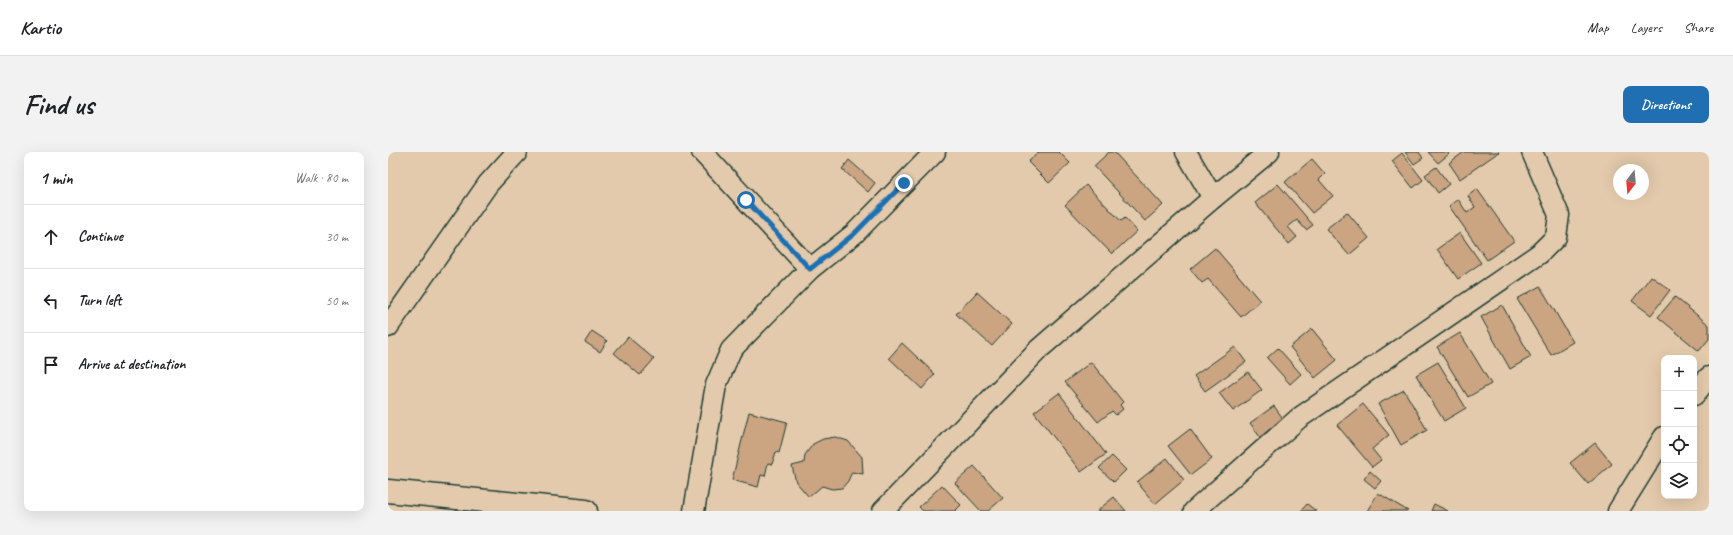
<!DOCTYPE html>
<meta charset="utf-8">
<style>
body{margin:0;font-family:Caveat,sans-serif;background:#f2f2f2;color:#202124}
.controls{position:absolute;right:12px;bottom:12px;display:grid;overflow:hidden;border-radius:8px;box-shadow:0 4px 16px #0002}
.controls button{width:36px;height:36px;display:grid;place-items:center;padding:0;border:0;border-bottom:1px solid #e0e0e0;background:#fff;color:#202124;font:20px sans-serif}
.compass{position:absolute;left:1225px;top:12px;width:36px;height:36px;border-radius:50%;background:#fff;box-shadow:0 4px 16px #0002;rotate:196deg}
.stop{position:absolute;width:12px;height:12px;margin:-9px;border:3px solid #1f6fb2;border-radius:50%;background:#fff}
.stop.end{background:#1f6fb2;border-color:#fff;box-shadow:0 1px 4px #0008}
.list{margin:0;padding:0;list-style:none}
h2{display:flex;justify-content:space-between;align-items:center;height:52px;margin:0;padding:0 16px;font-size:17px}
h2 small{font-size:13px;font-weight:400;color:#757577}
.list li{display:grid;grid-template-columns:26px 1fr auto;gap:12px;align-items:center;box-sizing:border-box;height:64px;padding:0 16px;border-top:1px solid #e0e0e0}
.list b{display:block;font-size:15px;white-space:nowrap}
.list em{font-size:13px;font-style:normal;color:#757577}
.icon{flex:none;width:22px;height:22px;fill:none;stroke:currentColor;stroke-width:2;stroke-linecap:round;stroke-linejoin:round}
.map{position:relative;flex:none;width:1321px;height:359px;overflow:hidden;border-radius:8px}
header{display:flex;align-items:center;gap:24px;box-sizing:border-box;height:56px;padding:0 20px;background:#fff;border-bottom:1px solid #e0e0e0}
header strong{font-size:19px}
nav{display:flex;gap:22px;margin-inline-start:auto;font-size:14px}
.intro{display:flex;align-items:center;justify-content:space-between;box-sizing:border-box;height:96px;padding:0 24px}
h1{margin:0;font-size:28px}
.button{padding:10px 18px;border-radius:8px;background:#1f6fb2;color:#fff;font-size:14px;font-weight:700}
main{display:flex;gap:24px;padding:0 24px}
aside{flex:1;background:#fff;border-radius:8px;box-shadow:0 4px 16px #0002}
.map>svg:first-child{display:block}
</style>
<header>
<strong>Kartio</strong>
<nav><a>Map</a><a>Layers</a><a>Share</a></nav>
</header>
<div class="intro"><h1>Find us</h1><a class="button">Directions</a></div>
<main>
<aside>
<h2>1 min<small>Walk · 80 m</small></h2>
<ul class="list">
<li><svg class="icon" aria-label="ahead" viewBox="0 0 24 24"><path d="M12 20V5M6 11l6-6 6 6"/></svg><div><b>Continue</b></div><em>30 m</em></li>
<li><svg class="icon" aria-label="left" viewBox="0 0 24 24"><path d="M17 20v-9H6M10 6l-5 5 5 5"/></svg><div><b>Turn left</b></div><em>50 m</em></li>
<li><svg class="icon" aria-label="arrive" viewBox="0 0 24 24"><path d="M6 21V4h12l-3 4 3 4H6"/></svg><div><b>Arrive at destination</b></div></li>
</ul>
</aside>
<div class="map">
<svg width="1321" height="359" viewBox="0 0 1321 359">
<rect width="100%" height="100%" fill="#e4caac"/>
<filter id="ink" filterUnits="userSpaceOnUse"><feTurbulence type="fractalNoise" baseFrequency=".025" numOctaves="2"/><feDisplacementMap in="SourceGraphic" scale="8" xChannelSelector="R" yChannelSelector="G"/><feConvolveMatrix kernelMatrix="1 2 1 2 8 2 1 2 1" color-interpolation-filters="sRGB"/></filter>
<g filter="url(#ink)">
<g fill="#cba482" stroke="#1f3d34">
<polygon points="651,0 671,0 682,11 661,31 640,10"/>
<polygon points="721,0 726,0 775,53 757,69 706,14"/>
<polygon points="1017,0 1031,0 1035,6 1026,12"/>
<polygon points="1040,0 1059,0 1061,2 1050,11"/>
<polygon points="1076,0 1111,0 1072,27 1061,11"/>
<polygon points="1014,1 1035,28 1025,36 1004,9"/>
<polygon points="924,7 937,22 931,28 945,44 924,61 897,30"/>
<polygon points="461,8 487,31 480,40 454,17"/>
<polygon points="1048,15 1061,32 1050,41 1037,23"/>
<polygon points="890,32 925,73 918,78 909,68 900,75 909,85 901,92 867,51"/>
<polygon points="698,33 733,69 737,66 749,79 724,102 677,53"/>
<polygon points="1089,37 1126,89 1099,108 1061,54 1070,47 1079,61 1087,55 1080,44"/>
<polygon points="959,60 981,86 961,103 938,77"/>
<polygon points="1072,81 1093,111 1070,127 1049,97"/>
<polygon points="827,96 872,149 853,165 820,127 814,131 802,117"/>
<polygon points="1263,124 1282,138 1263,163 1244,149"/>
<polygon points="1152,134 1185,190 1163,203 1129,147"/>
<polygon points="589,140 624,172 604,194 568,162"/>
<polygon points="1287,145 1321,173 1321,187 1311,199 1270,165"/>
<polygon points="1114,153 1143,205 1122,217 1093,165"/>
<polygon points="924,177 949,208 927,226 902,195"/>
<polygon points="204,179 219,189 212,200 197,190"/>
<polygon points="1072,181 1103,232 1080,245 1049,195"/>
<polygon points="240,185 266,207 252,223 226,201"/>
<polygon points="514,191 547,222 534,237 501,206"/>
<polygon points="847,195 858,210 817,239 806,224"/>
<polygon points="890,196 913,222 902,232 879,206"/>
<polygon points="703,210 735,250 732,253 735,257 728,263 724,259 710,270 677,230"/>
<polygon points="1050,210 1078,256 1056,269 1028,223"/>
<polygon points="860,220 874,238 845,259 831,241"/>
<polygon points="1016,238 1039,278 1013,293 990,252"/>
<polygon points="671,241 718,302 693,320 646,260"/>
<polygon points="975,252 1001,283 984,297 993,308 984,315 949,273"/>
<polygon points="886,254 896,268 872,285 862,271"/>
<polygon points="361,260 399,270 391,301 388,300 384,312 380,311 377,324 373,323 370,335 344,328"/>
<polygon points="802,277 824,307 803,323 780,294"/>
<polygon points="447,285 460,289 474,305 475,322 464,320 460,329 454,336 444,337 434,334 421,345 408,330 404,314 416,311 417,303 425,292 435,287"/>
<polygon points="1207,291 1224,312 1200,332 1182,311"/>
<polygon points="724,304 738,318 726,330 711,316"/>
<polygon points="779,306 796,328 767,352 749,330"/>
<polygon points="586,314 615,346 600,359 593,359 567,331"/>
<polygon points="982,319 993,329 987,336 976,327"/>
<polygon points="554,333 573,353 567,359 535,359 531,355"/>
<polygon points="990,341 1020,359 979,359"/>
<polygon points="726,345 738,359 709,359"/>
<polygon points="919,352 928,359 913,359"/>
<polygon points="1046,352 1060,359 1043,359"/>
</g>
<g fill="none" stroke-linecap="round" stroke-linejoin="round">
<g stroke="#1f3d34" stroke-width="23">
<g id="minor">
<polyline points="314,0 422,117"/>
<polyline points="798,0 825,46"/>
<polyline points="0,175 100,32 129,0"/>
<polyline points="1306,243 1321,225"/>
<polyline points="306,359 328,233 343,198 422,117 466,82 547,0"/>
<polyline points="495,359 651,197 825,46 881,0"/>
<polyline points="806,359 911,266 1151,102 1168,85 1171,63 1144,0"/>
<polyline points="1230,359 1276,285"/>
</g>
</g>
<g stroke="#1f3d34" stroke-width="25">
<polyline id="secondary" points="0,339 198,359"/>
</g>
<use href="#minor" stroke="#e4caac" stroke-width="20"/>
<use href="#secondary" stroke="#e4caac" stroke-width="22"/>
</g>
</g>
<g fill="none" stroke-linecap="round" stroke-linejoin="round" filter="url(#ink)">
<polyline stroke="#1f6fb2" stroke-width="5" points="358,48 422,117 466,82 516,31"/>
</g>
</svg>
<div class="controls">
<button>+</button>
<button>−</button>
<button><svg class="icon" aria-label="locate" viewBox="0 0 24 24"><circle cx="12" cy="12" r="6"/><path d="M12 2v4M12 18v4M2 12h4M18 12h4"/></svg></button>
<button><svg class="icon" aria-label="layers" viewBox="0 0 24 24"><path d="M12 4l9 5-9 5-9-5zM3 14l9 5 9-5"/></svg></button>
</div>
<svg class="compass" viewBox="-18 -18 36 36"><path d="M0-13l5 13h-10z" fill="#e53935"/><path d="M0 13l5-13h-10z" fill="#757577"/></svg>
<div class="stop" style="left:358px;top:48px"></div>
<div class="stop end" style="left:516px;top:31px"></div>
</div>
</main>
